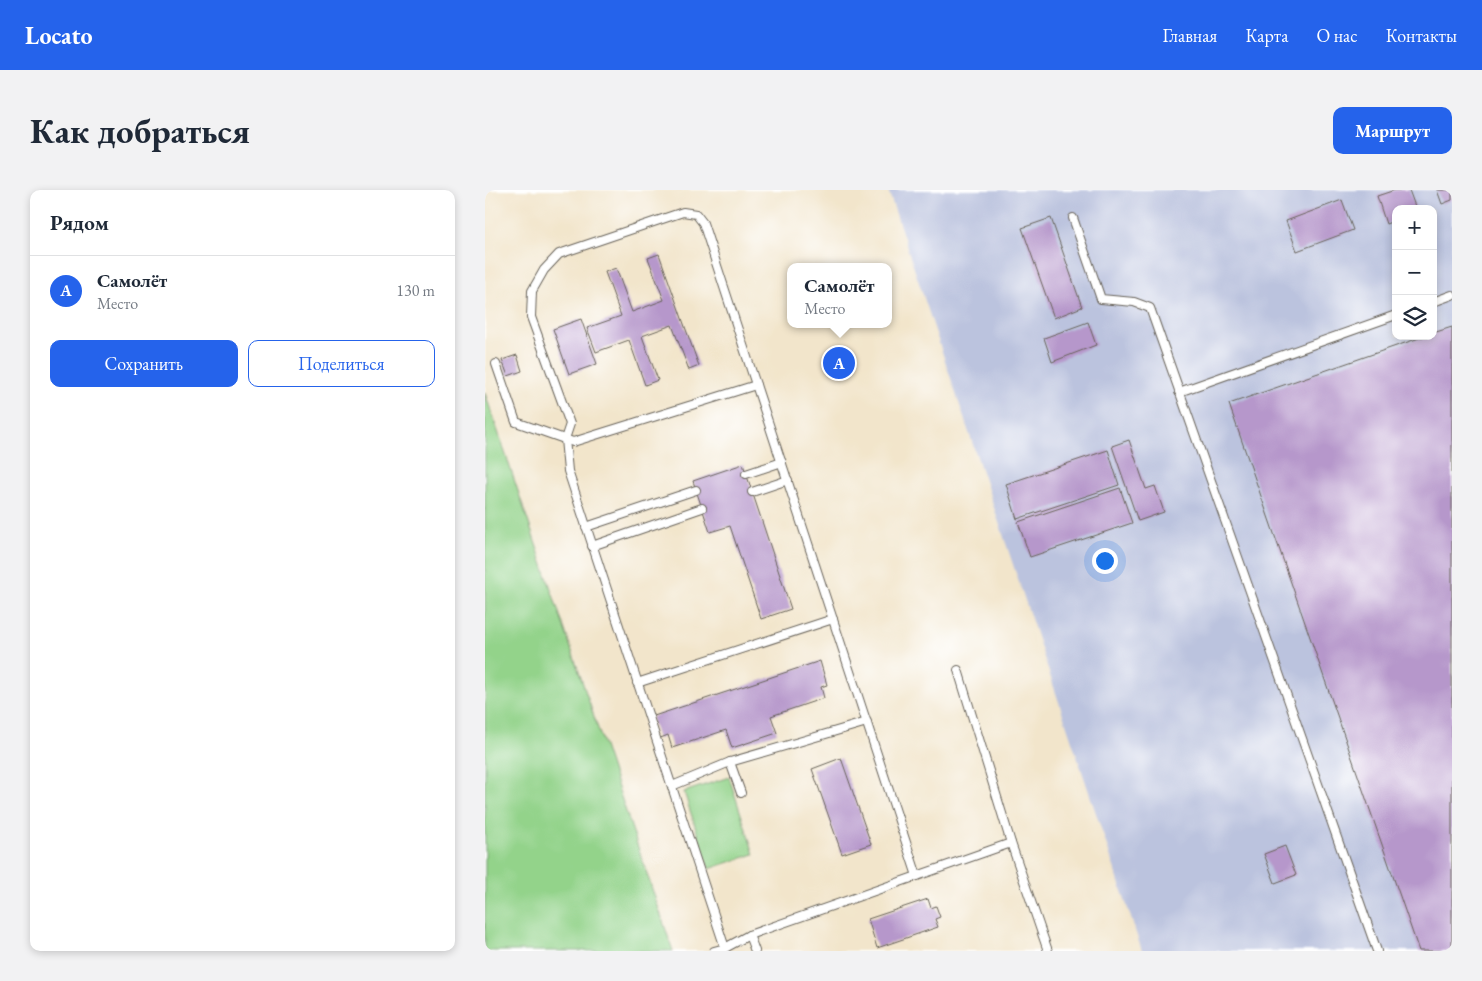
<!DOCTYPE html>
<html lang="ru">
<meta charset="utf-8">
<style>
body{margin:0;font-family:"EB Garamond",serif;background:#f2f2f3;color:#1f2937}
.controls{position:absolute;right:15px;top:15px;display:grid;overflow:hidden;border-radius:10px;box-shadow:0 2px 8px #0003}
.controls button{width:45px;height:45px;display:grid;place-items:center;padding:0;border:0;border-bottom:1px solid #e0e1e3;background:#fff;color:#1f2937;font:25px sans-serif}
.you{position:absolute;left:619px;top:370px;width:18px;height:18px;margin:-12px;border:4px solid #fff;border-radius:50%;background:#1a73e8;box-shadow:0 0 0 8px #1a73e833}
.badge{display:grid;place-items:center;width:32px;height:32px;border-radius:50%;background:#2563eb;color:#fff;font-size:16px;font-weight:700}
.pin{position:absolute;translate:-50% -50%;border:2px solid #fff;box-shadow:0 1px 5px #0006}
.popup{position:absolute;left:302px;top:73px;width:105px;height:65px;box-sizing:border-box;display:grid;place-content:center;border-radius:10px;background:#fff;filter:drop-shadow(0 1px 4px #0005);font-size:16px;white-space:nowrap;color:#747a83}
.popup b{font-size:19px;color:#1f2937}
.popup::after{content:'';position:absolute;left:50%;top:100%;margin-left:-10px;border:10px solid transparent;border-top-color:#fff}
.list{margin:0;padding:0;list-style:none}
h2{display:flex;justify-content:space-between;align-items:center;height:65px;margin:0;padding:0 20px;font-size:21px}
h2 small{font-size:16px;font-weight:400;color:#747a83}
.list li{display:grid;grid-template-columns:32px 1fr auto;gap:15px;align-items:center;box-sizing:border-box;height:70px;padding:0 20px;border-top:1px solid #e0e1e3}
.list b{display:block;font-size:19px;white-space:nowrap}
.list p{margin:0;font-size:16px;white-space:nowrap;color:#747a83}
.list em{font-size:16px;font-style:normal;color:#747a83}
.actions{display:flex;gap:10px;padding:15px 20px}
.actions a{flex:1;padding:11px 0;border:1px solid #2563eb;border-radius:10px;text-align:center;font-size:18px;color:#2563eb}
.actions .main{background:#2563eb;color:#fff}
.icon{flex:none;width:28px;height:28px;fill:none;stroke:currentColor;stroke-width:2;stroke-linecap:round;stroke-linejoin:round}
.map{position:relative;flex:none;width:967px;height:761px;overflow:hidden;border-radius:10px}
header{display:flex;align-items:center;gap:30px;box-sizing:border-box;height:70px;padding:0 25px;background:#2563eb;color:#fff}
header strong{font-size:24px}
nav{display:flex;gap:28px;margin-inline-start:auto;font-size:18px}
.intro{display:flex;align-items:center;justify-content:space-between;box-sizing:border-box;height:120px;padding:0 30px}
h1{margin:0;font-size:35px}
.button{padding:12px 22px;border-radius:10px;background:#2563eb;color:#fff;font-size:18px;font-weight:700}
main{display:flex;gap:30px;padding:0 30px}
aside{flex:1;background:#fff;border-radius:10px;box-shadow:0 2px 8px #0003}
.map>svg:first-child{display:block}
</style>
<header>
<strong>Locato</strong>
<nav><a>Главная</a><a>Карта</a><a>О нас</a><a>Контакты</a></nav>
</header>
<div class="intro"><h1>Как добраться</h1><a class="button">Маршрут</a></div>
<main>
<aside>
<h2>Рядом<small></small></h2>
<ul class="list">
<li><span class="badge">A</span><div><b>Самолёт</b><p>Место</p></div><em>130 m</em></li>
</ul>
<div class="actions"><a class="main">Сохранить</a><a>Поделиться</a></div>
</aside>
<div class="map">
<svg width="967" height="761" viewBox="0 0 967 761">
<rect width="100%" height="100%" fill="#fff"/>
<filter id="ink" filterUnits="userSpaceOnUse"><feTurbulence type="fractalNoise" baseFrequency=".02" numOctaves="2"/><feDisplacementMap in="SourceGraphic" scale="10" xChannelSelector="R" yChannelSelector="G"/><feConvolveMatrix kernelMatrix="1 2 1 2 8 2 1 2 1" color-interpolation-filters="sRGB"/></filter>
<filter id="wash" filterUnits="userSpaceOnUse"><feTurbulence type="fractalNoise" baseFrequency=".0096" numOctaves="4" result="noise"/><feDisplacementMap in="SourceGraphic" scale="20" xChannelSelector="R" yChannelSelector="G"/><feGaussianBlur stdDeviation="1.12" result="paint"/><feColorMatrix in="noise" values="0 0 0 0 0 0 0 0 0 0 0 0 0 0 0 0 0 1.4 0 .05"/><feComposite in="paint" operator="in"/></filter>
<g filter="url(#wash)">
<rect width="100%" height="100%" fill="#f2e5cb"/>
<path fill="#bbc3de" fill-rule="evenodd" d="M403 0H967V761H657ZM911 19H948V146H911Z"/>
<g fill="#93d38a" stroke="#587853">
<polygon points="0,203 188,761 0,761"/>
<polygon points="244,587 269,664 224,679 199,602"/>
</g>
<g id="blocks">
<g fill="#b697cb">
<polygon points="910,0 924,0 931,19 911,19 911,30 901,34 892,6"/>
<polygon points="952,0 967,0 967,10 957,14"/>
<polygon points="857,10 868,40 812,61 801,31"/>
<polygon points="566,28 597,117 569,128 537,38"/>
<polygon points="174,64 214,176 204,180 187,135 157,146 173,190 160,195 144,150 111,162 102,138 136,126 120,82 131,78 147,122 179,110 163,68"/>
<polygon points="96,129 112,174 84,184 68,139"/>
<polygon points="603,132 611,155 567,172 559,148"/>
<polygon points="967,137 967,761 934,761 744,214 940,146 948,146 948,143"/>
<polygon points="32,165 37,181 23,186 17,170"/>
<polygon points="644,250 661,299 670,296 679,322 653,331 627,256"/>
<polygon points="623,260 634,295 532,329 521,294"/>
<polygon points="258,274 306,419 276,429 245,336 225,342 208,291"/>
<polygon points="635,298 647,333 545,367 533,332"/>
<polygon points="335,471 342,495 336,497 339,508 286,526 292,543 247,558 241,540 187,558 183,545 173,549 166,527"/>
<polygon points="356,568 386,654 357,664 327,579"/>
<polygon points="800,656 811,685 790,693 779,664"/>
<polygon points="443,709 446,718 451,716 455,727 450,729 453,737 392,758 383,729"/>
</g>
</g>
</g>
<g filter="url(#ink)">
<use href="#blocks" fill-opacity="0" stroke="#676259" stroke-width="1"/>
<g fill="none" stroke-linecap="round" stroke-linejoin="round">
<g stroke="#676259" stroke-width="10">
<g id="lane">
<polyline points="588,28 616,109 649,112 665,118 892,761"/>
<polyline points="948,112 967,105"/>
<polyline points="11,174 31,232 88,252 271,195"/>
<polyline points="694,202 911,125"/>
<polyline points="261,284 297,272"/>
<polyline points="267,302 303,290"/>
<polyline points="101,337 211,300"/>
<polyline points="107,356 217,318"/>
<polyline points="473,480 526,653 563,761"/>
<polyline points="152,493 348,429"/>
<polyline points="245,572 256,603"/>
<polyline points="187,596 245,572 382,532"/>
<polyline points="264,745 270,761"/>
<polyline points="240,758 83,281 80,249 85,234 46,127 47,101 59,80 74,64 198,22 211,24 218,33 432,686"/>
<polyline points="229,761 240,758 264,745 526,653"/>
</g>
</g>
<use href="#lane" stroke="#fff" stroke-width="8"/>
</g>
</g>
</svg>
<div class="controls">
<button>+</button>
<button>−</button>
<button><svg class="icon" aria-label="layers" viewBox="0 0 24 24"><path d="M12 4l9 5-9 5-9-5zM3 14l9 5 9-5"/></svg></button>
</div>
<div class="you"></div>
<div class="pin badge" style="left:354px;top:173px">A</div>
<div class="popup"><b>Самолёт</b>Место</div>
</div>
</main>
